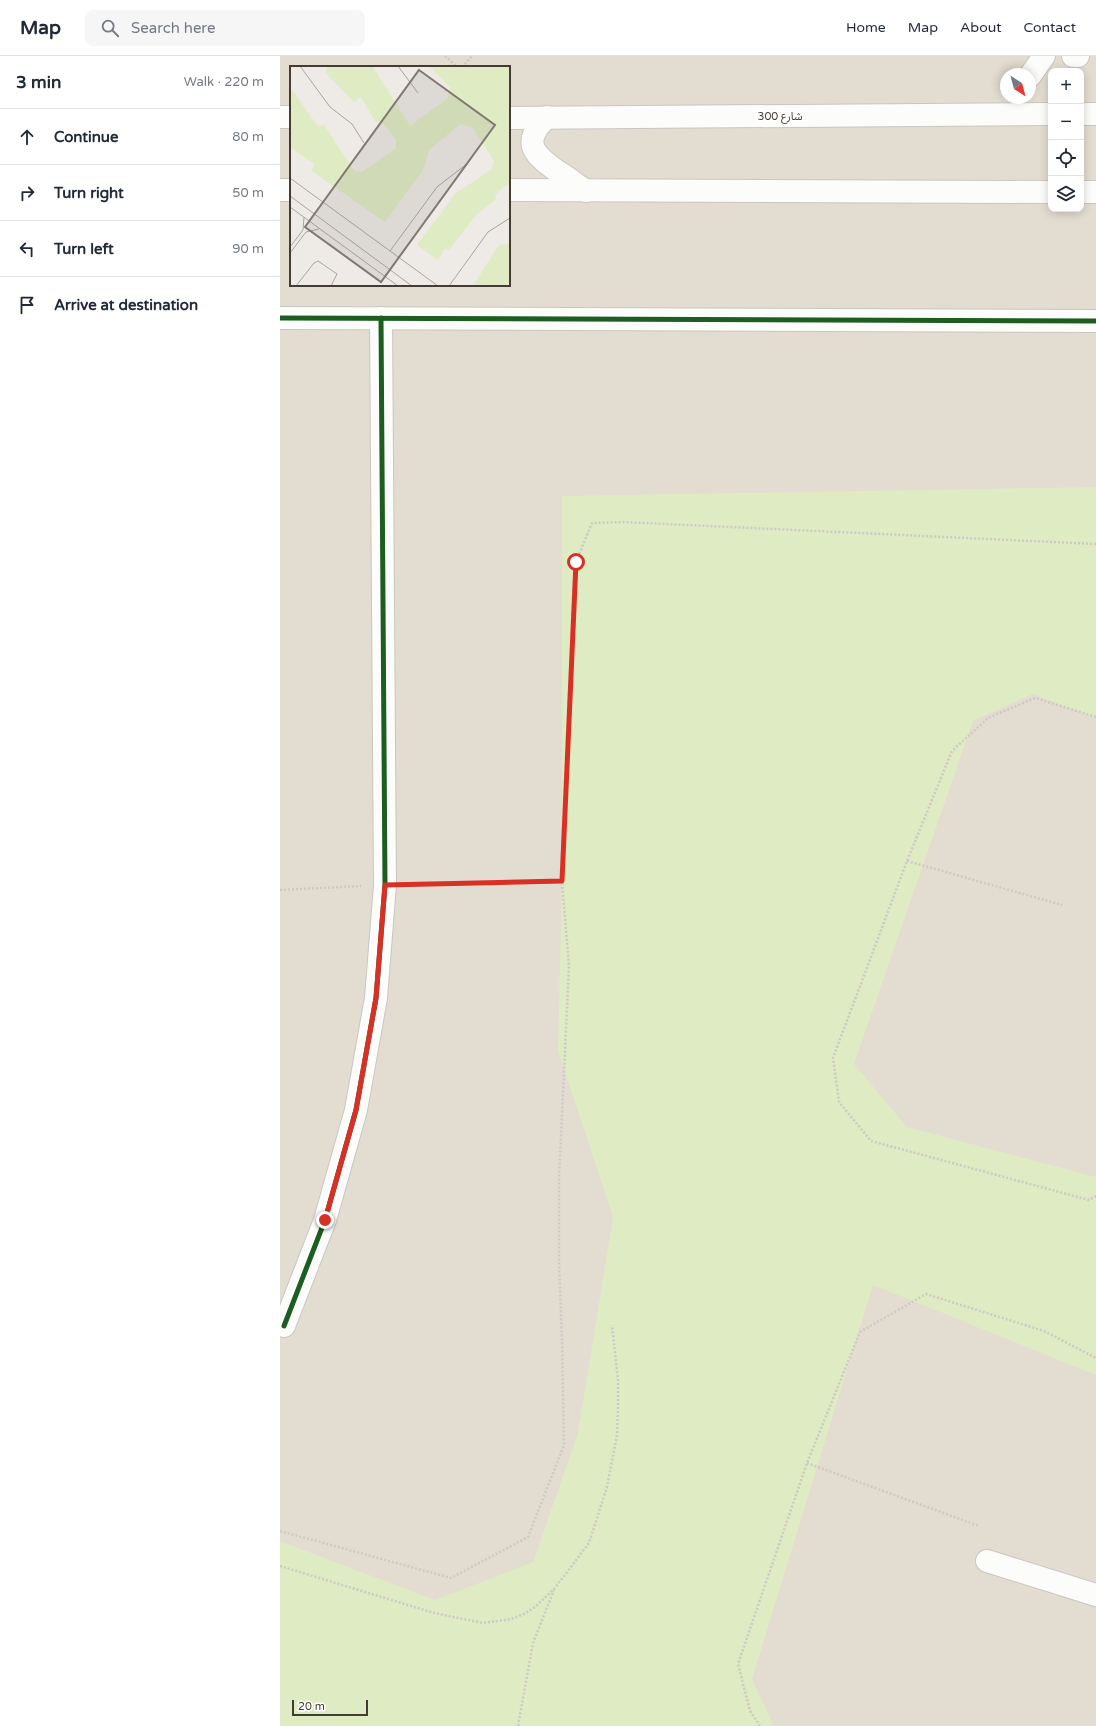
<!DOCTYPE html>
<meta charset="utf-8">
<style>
body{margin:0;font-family:"Varela Round","Noto Sans Arabic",sans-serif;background:#f6f6f7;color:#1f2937}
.controls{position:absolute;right:12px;top:12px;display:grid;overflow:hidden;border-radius:8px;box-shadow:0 2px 10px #0003}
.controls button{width:36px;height:36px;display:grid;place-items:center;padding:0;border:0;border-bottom:1px solid #e0e1e3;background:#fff;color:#1f2937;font:20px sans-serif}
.compass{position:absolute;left:720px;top:12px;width:36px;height:36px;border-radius:50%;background:#fff;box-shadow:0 2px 10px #0003;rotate:144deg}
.scale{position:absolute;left:12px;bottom:10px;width:76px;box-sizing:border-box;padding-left:4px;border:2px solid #443b32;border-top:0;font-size:11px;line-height:14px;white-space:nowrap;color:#443b32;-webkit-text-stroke:3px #fff;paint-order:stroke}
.stop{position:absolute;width:12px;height:12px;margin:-9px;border:3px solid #d93025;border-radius:50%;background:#fff}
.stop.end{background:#d93025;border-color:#fff;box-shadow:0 1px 4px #0008}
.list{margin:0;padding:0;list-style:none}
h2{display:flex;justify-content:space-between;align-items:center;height:52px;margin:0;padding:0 16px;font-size:17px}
h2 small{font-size:13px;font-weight:400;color:#747a83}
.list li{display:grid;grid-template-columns:26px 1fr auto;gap:12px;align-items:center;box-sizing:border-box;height:56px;padding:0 16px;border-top:1px solid #e0e1e3}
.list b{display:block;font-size:15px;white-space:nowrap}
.list em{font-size:13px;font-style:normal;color:#747a83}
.icon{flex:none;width:22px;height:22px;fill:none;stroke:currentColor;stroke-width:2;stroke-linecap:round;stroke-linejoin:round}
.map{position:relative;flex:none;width:816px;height:1670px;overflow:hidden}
header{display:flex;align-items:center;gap:24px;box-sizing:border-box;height:56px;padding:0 20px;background:#fff;border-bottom:1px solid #e0e1e3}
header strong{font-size:19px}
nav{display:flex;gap:22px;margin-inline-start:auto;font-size:14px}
.search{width:280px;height:36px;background:#f6f6f7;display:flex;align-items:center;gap:10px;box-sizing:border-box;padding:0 14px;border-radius:8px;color:#747a83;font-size:15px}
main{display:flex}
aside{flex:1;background:#fff}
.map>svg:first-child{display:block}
</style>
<header>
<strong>Map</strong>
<div class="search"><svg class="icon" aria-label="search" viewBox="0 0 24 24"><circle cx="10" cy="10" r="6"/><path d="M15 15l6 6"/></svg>Search here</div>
<nav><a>Home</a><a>Map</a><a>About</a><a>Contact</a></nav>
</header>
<main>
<aside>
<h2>3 min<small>Walk · 220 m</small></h2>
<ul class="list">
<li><svg class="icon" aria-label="ahead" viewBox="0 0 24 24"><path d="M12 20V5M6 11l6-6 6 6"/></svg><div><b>Continue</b></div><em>80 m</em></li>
<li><svg class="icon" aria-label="right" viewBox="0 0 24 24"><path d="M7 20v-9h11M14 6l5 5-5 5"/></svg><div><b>Turn right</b></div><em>50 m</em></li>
<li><svg class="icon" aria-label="left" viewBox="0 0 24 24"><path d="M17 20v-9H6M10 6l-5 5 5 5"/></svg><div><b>Turn left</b></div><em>90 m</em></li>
<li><svg class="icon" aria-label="arrive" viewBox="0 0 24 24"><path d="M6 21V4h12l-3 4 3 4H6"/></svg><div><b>Arrive at destination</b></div></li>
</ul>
</aside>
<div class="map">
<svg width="816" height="1670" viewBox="0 0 816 1670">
<rect width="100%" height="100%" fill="#eeeae5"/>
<path fill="#e3dcd1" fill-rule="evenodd" d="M0 0H816V1670H0ZM11 11H229V229H11ZM771 15H801V153H771ZM726 18H750V42H726Z"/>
<polygon fill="#dfebc2" points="816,431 816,662 753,638 693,665 574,1008 627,1071 816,1121 816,1319 593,1229 472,1623 494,1670 0,1670 0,1485 155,1544 253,1506 298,1377 333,1161 278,995 282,825 282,440"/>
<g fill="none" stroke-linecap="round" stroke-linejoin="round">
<g stroke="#cac6c1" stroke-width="24">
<g id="minor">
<polyline points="793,0 798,0"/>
<polyline points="750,20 764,0"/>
<polyline points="801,58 816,58"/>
<polyline points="0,61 11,61"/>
<path d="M267 61C241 86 253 98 277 115 287 121 296 128 306 135"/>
<polyline points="229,62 771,58"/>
<polyline points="0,134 11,134"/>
<polyline points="229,134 771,136"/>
<polyline points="801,136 816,136"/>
<polyline points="0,262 816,265"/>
<polyline points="4,1270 45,1164 76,1054 96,942 105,829 101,262"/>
<polyline points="707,1505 816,1539"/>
</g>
</g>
<g stroke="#cdc9c5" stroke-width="2.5" stroke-dasharray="2 2" stroke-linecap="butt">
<polyline points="165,0 177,11"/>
<polyline points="182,11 192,0"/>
<polyline points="816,661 755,642 708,662 672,695 627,805 553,1002 559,1046 591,1085 809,1144 816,1140"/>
<polyline points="627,805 782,849"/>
<polyline points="128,828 282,825"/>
<polyline points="0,834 81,830"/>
<polyline points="527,1407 699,1470"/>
<polyline points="0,1475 171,1522 248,1481 284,1389 282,1285 279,1206 279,1121 289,910 282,825 296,506 312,467 343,466 816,488"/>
<polyline points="0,1510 154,1557 203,1567 231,1563 244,1558 255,1551 275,1532 309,1487 327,1431 337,1379 338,1352 338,1324 332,1269"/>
<polyline points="238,1670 253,1587 274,1534"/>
<polyline points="480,1670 470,1655 458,1608 527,1407 580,1276 646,1238 764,1275 816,1302"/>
</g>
<use href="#minor" stroke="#fcfcfb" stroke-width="22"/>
<g stroke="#fff" stroke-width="8">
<g id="cycleway">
<polyline points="0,262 816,265"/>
<polyline points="4,1270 45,1164 76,1054 96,942 105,829 101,262"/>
</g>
</g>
<use href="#cycleway" stroke="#1b5e20" stroke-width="5"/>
</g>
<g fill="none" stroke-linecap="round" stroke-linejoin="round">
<polyline stroke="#d93025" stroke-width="5" points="45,1164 76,1054 96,942 105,829 282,825 296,506"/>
</g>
<g text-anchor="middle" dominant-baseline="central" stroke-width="3" stroke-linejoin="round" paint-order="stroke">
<g font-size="11" fill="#443b32" stroke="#fff">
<text x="500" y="60">شارع 300</text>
</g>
</g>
<g transform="translate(10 10)">
<rect width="220" height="220" fill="#eeeae5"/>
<path d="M38 0H82L120 60 158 32 160 21 139 0H220V119H216L205 129 206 133 186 149 159 184 155 182 148 194 127 179 165 128 202 103 204 94 182 61 170 58 139 84 133 104 95 156 22 105 24 98 0 81V28L3 25 28 61 34 59 64 105 72 106 106 82V73L91 55 86 56 71 31 64 36 36 7ZM220 178V215L216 220 184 218 209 179Z" fill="#dfebc2"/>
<path fill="none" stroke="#aaa49d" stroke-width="1" d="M10 0 40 41 62 58 74 77M108 0 128 27M0 112 148 220M0 130 122 220M0 141 108 220M0 181 13 164 14 151M100 185 147 121 178 97M0 187 16 166 29 163M6 220 24 197 28 195 47 208 41 220M159 220 198 166 220 152"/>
<path fill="#807871" fill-opacity="0.15" stroke="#807871" stroke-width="2" d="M129 4 205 59 91 216 15 161Z"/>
<rect width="220" height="220" fill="none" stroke="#443b32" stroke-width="2"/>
</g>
</svg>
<div class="controls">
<button>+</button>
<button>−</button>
<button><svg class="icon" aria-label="locate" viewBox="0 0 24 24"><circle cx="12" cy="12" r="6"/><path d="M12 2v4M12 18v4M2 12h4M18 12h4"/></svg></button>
<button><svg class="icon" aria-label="layers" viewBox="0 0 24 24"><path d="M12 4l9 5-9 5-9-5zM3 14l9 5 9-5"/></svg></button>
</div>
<svg class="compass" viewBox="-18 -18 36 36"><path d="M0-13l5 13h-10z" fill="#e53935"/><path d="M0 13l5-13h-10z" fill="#747a83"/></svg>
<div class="scale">20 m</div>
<div class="stop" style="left:296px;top:506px"></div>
<div class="stop end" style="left:45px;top:1164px"></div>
</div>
</main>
